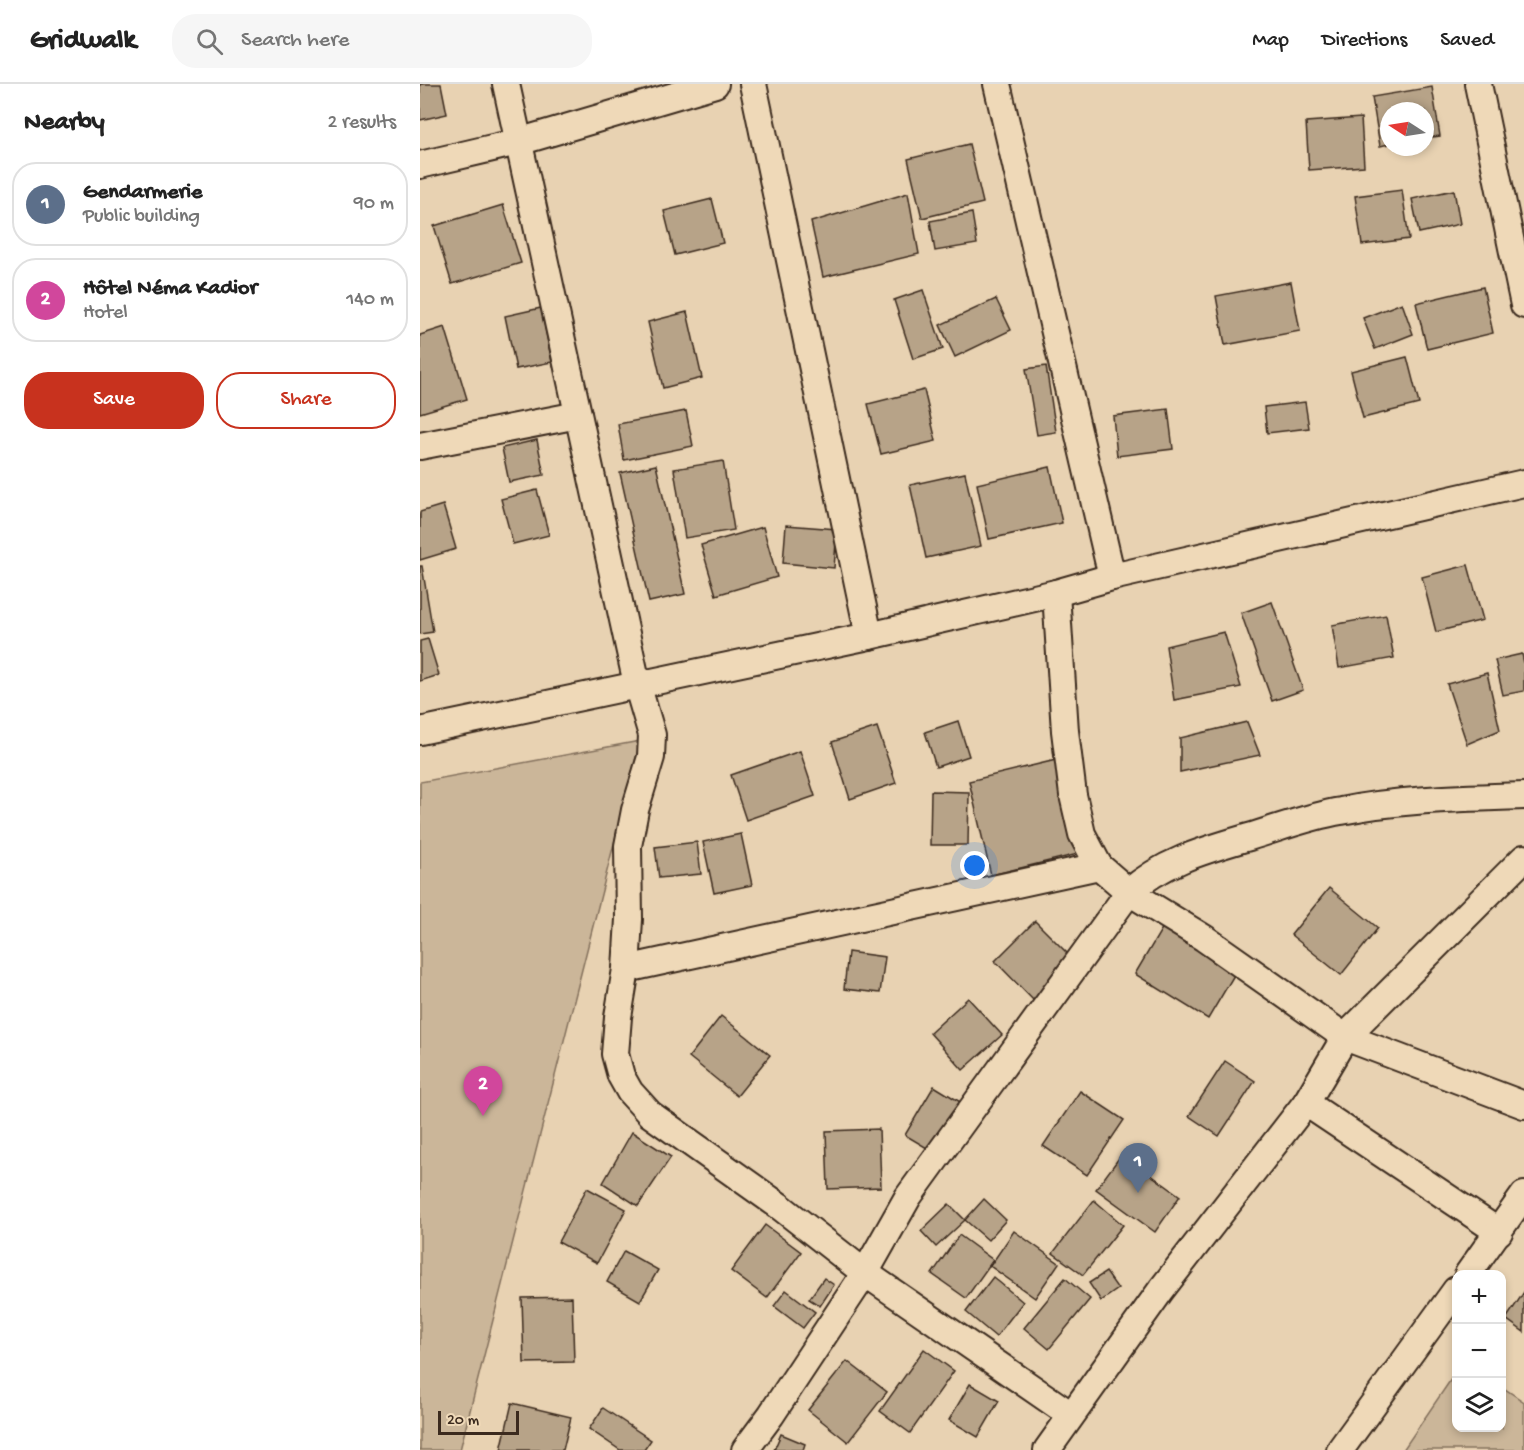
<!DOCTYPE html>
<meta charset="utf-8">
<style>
body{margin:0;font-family:"Gochi Hand",sans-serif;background:#f6f6f6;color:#222}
.controls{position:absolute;right:18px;bottom:18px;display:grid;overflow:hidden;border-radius:12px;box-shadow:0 3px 9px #0003}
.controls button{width:54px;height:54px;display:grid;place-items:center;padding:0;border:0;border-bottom:2px solid #e0e0e0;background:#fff;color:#222;font:30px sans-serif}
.compass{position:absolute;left:960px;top:18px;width:54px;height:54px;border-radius:50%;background:#fff;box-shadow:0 3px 9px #0003;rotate:282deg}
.scale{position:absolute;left:18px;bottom:15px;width:81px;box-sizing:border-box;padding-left:6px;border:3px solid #3b2a1e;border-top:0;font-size:16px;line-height:21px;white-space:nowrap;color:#3b2a1e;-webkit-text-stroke:4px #efd9b8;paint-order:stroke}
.you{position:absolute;left:555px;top:782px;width:21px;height:21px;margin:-15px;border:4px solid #fff;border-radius:50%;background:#1a73e8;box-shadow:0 0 0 9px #1a73e833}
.badge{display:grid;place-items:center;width:39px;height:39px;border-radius:50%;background:#c8321e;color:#fff;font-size:20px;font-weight:700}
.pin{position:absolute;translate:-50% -50px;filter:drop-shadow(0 2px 3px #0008)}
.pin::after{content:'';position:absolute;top:32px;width:21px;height:18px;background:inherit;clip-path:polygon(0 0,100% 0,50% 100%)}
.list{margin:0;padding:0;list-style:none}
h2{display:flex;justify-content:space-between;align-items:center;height:78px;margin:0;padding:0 24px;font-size:26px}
h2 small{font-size:20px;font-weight:400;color:#767676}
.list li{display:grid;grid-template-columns:39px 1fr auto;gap:18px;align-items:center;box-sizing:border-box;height:84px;margin:0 12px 12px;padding:0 12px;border:2px solid #e0e0e0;border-radius:24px}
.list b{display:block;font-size:22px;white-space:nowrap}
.list p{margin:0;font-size:20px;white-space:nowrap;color:#767676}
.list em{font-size:20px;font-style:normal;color:#767676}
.actions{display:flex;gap:12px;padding:18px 24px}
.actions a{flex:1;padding:14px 0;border:2px solid #c8321e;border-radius:24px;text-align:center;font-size:21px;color:#c8321e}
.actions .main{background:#c8321e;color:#fff}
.icon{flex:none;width:33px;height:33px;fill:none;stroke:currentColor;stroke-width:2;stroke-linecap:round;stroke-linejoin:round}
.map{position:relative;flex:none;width:1104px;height:1366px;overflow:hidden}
header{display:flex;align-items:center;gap:36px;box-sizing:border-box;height:84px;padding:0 30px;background:#fff;border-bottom:2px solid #e0e0e0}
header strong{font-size:28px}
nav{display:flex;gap:33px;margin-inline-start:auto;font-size:21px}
.search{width:420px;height:54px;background:#f6f6f6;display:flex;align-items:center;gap:15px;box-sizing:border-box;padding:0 21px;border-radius:24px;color:#767676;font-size:22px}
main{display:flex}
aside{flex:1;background:#fff}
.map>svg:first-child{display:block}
</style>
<header>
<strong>Gridwalk</strong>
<div class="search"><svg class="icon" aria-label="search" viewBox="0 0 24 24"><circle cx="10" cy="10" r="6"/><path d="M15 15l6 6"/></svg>Search here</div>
<nav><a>Map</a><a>Directions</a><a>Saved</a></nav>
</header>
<main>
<aside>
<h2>Nearby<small>2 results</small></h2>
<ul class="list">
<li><span class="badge" style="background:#5c6f8a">1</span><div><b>Gendarmerie</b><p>Public building</p></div><em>90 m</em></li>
<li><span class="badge" style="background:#d1479c">2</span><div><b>Hôtel Néma Kadior</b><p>Hotel</p></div><em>140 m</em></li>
</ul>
<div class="actions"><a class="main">Save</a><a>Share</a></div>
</aside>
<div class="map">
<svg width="1104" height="1366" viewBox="0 0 1104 1366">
<rect width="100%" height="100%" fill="#e8d2b2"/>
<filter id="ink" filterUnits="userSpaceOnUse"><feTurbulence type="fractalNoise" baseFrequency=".0167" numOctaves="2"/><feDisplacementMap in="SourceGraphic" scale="12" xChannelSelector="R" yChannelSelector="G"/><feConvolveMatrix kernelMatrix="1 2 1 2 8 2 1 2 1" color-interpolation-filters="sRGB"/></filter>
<g filter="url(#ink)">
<g fill="#cbb699" stroke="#83705c" stroke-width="1.5">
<polygon points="220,657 40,1366 0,1366 0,698"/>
<polygon points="1036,1288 1036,1344 1082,1344 1082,1303 1104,1318 1104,1366 983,1366"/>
</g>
<g fill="#b7a388" stroke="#3b2a1e" stroke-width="1.5">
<polygon points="0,0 21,0 27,30 0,36"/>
<polygon points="1012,3 1020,52 1005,54 1005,27 969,27 969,60 960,62 952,13"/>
<polygon points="941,34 944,82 889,86 886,38"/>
<polygon points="549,60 563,119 502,134 488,75"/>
<polygon points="982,106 989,155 942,161 935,112"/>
<polygon points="1034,106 1040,140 999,149 992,115"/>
<polygon points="488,109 499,170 403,193 391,138"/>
<polygon points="292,115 303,159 255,171 244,127"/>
<polygon points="83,121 101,179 32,200 14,142"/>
<polygon points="552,129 557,160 515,167 510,137"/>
<polygon points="871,198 880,247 805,261 796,212"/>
<polygon points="1063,203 1073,249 1007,265 996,219"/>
<polygon points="503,206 523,265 493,275 474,216"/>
<polygon points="576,215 591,246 535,273 520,241"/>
<polygon points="982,219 993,250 955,265 943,234"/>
<polygon points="121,224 132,278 96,285 85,232"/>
<polygon points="267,228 282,294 243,304 228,238"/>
<polygon points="25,243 47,315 0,329 0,251"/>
<polygon points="987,273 999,320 943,334 931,287"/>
<polygon points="626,282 636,348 617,351 606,285"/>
<polygon points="504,306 516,357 461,370 448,320"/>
<polygon points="885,318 889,344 847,349 844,323"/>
<polygon points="748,325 753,365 697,372 693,332"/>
<polygon points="266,327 273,362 204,376 198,340"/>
<polygon points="117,356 124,391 89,398 82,364"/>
<polygon points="303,377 314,446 265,454 254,385"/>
<polygon points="236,381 265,510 229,518 200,389"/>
<polygon points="630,383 642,439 569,455 557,400"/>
<polygon points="545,389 561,462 506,474 490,401"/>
<polygon points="117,406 129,451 93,460 81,415"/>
<polygon points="23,421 36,465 0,476 0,428"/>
<polygon points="366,441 417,445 414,484 363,479"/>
<polygon points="343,443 357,493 296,511 281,461"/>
<polygon points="1048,481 1063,536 1016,548 1002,493"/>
<polygon points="0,482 2,482 13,548 0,550"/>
<polygon points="852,518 883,606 852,617 821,529"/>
<polygon points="966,531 974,574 919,584 912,541"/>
<polygon points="804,548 821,603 754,616 746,562"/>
<polygon points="8,555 19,591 0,597 0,557"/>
<polygon points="1102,570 1104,579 1104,607 1083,611 1075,576"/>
<polygon points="1067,589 1080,646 1047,660 1027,600"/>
<polygon points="538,637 549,672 516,683 505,648"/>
<polygon points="827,638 840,671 760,688 760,654"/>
<polygon points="457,643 476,699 430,715 412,658"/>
<polygon points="380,667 395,712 326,736 311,691"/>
<polygon points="636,676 658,770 571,791 549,697"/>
<polygon points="511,707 549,708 548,761 510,761"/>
<polygon points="321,750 332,801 294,809 283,758"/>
<polygon points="277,758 281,790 239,794 235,763"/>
<polygon points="909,804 958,844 921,891 871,851"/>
<polygon points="615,837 655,877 615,918 575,877"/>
<polygon points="744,841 817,886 788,935 715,890"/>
<polygon points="428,868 465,873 460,909 424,905"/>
<polygon points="548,914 582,951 543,986 510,949"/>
<polygon points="301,932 350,971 317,1012 269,973"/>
<polygon points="805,977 835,997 799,1052 769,1032"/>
<polygon points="514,1002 542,1019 512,1067 485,1051"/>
<polygon points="660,1007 704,1036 667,1091 623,1062"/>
<polygon points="459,1045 461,1103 408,1105 406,1047"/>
<polygon points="212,1048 251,1073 218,1122 183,1099"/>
<polygon points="702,1070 760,1112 735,1148 676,1105"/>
<polygon points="167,1104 206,1125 177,1179 138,1158"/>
<polygon points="564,1115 586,1136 568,1156 545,1136"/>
<polygon points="674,1116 703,1141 663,1191 633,1169"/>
<polygon points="529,1120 545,1136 516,1163 501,1147"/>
<polygon points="345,1141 381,1168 347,1214 311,1187"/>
<polygon points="594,1147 639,1179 615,1214 570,1182"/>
<polygon points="539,1151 573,1176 546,1214 512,1190"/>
<polygon points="204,1167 238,1186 220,1217 187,1198"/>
<polygon points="686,1188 698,1205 681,1217 669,1199"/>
<polygon points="573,1193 603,1218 576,1253 546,1228"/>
<polygon points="404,1194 414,1201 400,1222 389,1215"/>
<polygon points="645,1194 670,1215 629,1265 604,1244"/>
<polygon points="366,1206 395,1228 383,1244 354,1222"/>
<polygon points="1104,1208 1104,1248 1086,1235"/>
<polygon points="152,1213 154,1278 104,1279 102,1214"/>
<polygon points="504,1265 534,1287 490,1349 460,1327"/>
<polygon points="427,1277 467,1308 428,1358 388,1326"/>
<polygon points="550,1300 579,1317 558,1353 529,1336"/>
<polygon points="92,1319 151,1333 143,1366 81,1366"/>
<polygon points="183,1324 231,1356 224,1366 200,1366 169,1345"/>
<polygon points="361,1350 385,1360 383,1366 354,1366"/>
</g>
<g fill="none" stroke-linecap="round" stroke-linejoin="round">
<g stroke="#3b2a1e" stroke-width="30">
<g id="minor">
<polyline points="86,0 217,600 232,651 231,673 215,726 208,762 209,835 206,885 198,933 195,970 201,992 210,1008 230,1030 358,1121 445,1189 651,1331"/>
<polyline points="333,0 449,552"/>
<polyline points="577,0 692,493"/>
<polyline points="1058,0 1104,221"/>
<polyline points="0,81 98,58 295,0"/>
<polyline points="0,362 158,331"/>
<polyline points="636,509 645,647 653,711 662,750 679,782 709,808 784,854 925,953 1104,1021"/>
<polyline points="0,647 449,552 636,509 692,493 1104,399"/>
<polyline points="206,885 679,782"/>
<polyline points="886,1019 1079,1148"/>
<polyline points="1048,1190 1104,1111"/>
<path d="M325 1366 351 1331 445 1189 488 1113 709 808C744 777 785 766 829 753 859 744 890 732 921 727 981 715 1043 714 1104 712"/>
<polyline points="627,1366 741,1206 886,1019 925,953 1104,774"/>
<polyline points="920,1366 1036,1206"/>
</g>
</g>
<use href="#minor" stroke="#efd9b8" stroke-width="26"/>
</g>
</g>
</svg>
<div class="controls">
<button>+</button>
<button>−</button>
<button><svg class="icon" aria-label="layers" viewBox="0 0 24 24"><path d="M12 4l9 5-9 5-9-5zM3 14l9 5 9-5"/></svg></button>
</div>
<svg class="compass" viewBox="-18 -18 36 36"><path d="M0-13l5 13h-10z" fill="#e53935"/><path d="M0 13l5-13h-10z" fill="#767676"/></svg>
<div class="scale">20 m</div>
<div class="you"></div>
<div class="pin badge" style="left:718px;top:1109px;background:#5c6f8a">1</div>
<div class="pin badge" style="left:63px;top:1032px;background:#d1479c">2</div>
</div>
</main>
